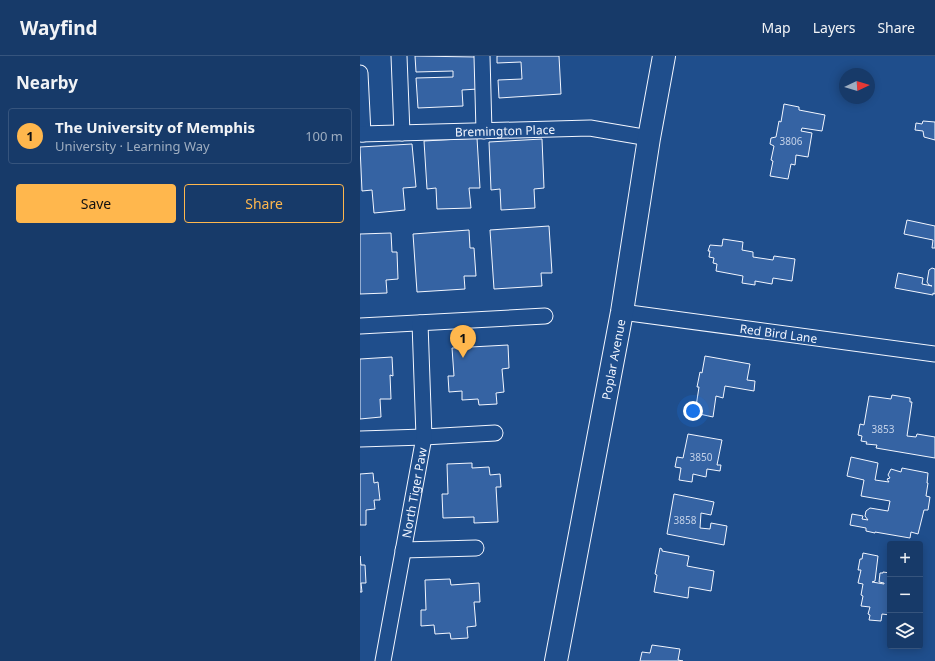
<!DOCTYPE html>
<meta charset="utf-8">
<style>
body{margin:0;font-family:"Noto Sans",sans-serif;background:#20416f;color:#f1f3f6}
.controls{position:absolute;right:12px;bottom:12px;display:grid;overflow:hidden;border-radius:4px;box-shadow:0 2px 10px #0003}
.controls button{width:36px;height:36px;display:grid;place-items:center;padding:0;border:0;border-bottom:1px solid #36547d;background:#173a69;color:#f1f3f6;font:20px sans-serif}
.compass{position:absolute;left:479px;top:12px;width:36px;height:36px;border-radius:50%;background:#173a69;box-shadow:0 2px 10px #0003;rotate:86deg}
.you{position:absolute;left:333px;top:355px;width:14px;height:14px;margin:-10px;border:3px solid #fff;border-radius:50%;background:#1a73e8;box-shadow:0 0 0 6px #1a73e833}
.badge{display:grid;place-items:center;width:26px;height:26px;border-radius:50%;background:#ffb74d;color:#111;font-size:13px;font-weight:700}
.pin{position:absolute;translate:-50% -33px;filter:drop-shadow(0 1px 2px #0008)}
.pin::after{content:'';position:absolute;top:21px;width:14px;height:12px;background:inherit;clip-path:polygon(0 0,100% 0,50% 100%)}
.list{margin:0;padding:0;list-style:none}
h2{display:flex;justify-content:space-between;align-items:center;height:52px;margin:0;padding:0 16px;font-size:17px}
h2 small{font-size:13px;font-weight:400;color:#9eadc0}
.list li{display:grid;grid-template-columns:26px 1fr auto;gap:12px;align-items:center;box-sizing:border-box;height:56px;margin:0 8px 8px;padding:0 8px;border:1px solid #36547d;border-radius:4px}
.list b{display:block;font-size:15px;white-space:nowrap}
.list p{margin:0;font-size:13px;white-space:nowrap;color:#9eadc0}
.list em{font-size:13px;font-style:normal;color:#9eadc0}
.actions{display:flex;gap:8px;padding:12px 16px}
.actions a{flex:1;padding:9px 0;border:1px solid #ffb74d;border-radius:4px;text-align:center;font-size:14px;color:#ffb74d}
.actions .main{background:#ffb74d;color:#111}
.icon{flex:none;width:22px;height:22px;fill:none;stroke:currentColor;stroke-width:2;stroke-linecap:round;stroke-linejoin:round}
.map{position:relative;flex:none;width:575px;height:605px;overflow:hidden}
header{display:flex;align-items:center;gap:24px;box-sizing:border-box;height:56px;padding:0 20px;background:#173a69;border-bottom:1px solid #36547d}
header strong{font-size:19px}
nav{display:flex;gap:22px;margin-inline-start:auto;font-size:14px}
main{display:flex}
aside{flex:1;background:#173a69}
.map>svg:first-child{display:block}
</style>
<header>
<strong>Wayfind</strong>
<nav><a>Map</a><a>Layers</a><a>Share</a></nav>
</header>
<main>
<aside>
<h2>Nearby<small></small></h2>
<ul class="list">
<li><span class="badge">1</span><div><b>The University of Memphis</b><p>University · Learning Way</p></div><em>100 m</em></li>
</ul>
<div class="actions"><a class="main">Save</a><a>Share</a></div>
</aside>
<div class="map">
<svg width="575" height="605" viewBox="0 0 575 605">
<rect width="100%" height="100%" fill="#1f4e8c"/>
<g fill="#3563a3" stroke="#f2f6ff">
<polygon points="55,0 116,1 118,33 102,34 103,50 58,52 56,22 93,21 93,15 56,16"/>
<polygon points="137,0 199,0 201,38 139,42 138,24 162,23 161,6 137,7"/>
<polygon points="424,48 439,51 439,54 465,59 462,75 442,72 441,75 452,77 448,101 436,99 435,109 431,108 428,123 410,120 413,105 411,104 414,90 410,88 411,82 416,81 419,65 421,66"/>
<polygon points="563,65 575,66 575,84 564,81 563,75 555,74 556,67 562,68"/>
<polygon points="117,82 120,132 109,132 111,152 77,153 76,132 67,133 64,85"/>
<polygon points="182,83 184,132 174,133 175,152 141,154 140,133 131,134 129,86"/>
<polygon points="52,88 56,131 43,132 45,154 14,157 12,134 2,135 0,91"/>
<polygon points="547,164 575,170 575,192 572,192 573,184 544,178"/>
<polygon points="189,170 192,217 181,217 182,230 134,233 130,174"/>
<polygon points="109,174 110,192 114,192 116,220 104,220 105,233 57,236 53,178"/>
<polygon points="31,177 32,196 37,196 38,223 26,224 27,237 0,238 0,178"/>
<polygon points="363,183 383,186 382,194 393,196 393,201 413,204 414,200 435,203 432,225 413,222 412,228 395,225 395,229 382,227 383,220 356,215 357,208 353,207 354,202 349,201 350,195 348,195 350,189 362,190"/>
<polygon points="572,212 575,213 575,238 573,237 573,239 535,232 538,217 563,222 562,228 572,230 569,229 567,226 569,214"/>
<polygon points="148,289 149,312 142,313 144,336 136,337 137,348 119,349 118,343 102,344 102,335 89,336 88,320 94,320 92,292"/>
<polygon points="345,300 390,308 387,324 395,325 394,335 365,330 363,342 356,340 353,361 335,357 339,331 337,331 340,316 342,317"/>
<polygon points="32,301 33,320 30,319 31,343 20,343 21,361 0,363 0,303"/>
<polygon points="532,339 550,342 550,346 552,346 547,380 556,381 557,378 575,381 575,402 516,392 517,389 506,388 507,386 501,385 502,380 498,379 500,368 504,369 509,340 531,343"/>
<polygon points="328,378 362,384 357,409 361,409 360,415 347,413 346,421 333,418 332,426 319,424 321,412 315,411 317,401 323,402"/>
<polygon points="491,401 518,407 515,424 529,426 527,423 530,422 528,419 531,413 541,416 542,412 568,417 567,427 568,427 566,440 570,441 568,454 564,454 558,478 551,476 550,482 515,476 515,477 506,475 506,472 490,469 492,458 503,460 502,463 508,464 505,460 506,455 510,452 528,455 530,445 501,440 504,424 487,420"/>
<polygon points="112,407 112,412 129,411 130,419 140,418 141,431 136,431 138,466 114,467 114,461 83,462 82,438 88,438 87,408"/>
<polygon points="13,417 14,427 18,426 20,444 14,444 15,453 6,454 6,469 0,469 0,418"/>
<polygon points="314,438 354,446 351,459 341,457 340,472 350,473 351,467 367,470 364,489 307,478"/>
<polygon points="300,492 302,493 302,495 329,500 327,510 354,515 351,535 329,531 328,542 294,536 297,519 295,518"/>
<polygon points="503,497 518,500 515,525 512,526 524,528 524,527 519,526 520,517 523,517 523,516 530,517 530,559 522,558 521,565 509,564 510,559 508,558 510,551 501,550 503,540 501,539 503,528 498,527 501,514 498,514 500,503 502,503"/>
<polygon points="0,500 1,509 5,509 6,527 1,527 2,536 0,536"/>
<polygon points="90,523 91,529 119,527 120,546 114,546 116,570 107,571 108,582 91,583 90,577 75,578 74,569 61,570 61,554 66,554 65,524"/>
<polygon points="292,589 320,593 318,604 323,605 280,605 282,596 290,597"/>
</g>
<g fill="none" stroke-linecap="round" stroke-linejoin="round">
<g stroke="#f2f6ff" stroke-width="17">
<g id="street">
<polyline points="39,0 42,77"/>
<polyline points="122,0 124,75"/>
<polyline points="0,17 3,78"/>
<path id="s1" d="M0 78 230 72 289 82"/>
<path id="s2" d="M262 256 575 298"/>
<polyline points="0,270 185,260"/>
<polyline points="0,383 64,381 135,377"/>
<polyline points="43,494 116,492"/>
<path id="s3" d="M23 605 64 381 60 267"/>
</g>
</g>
<g stroke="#f2f6ff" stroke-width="24">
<g id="primary">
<path id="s4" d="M196 605 262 256 289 82 304 0"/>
</g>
</g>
<use href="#street" stroke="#1f4e8c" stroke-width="15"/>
<use href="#primary" stroke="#1f4e8c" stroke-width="22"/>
</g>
<g text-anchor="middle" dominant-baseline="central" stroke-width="3" stroke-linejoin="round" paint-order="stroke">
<g font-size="10" fill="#c3d1e8">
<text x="431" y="85">3806</text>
<text x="523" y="373">3853</text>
<text x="341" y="401">3850</text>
<text x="325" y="464">3858</text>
</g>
<g font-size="12" fill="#f2f6ff" stroke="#1f4e8c">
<text stroke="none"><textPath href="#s1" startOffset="145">Bremington Place</textPath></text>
<text stroke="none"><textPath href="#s2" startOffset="158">Red Bird Lane</textPath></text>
<text stroke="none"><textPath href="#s4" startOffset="307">Poplar Avenue</textPath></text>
<text stroke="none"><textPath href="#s3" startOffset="171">North Tiger Paw</textPath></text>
</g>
</g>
</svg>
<div class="controls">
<button>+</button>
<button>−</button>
<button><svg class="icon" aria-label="layers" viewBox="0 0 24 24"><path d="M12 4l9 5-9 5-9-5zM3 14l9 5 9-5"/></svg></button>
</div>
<svg class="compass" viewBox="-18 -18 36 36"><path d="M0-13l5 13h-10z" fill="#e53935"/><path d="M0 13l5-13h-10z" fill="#9eadc0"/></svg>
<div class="you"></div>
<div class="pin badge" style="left:103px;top:302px">1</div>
</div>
</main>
